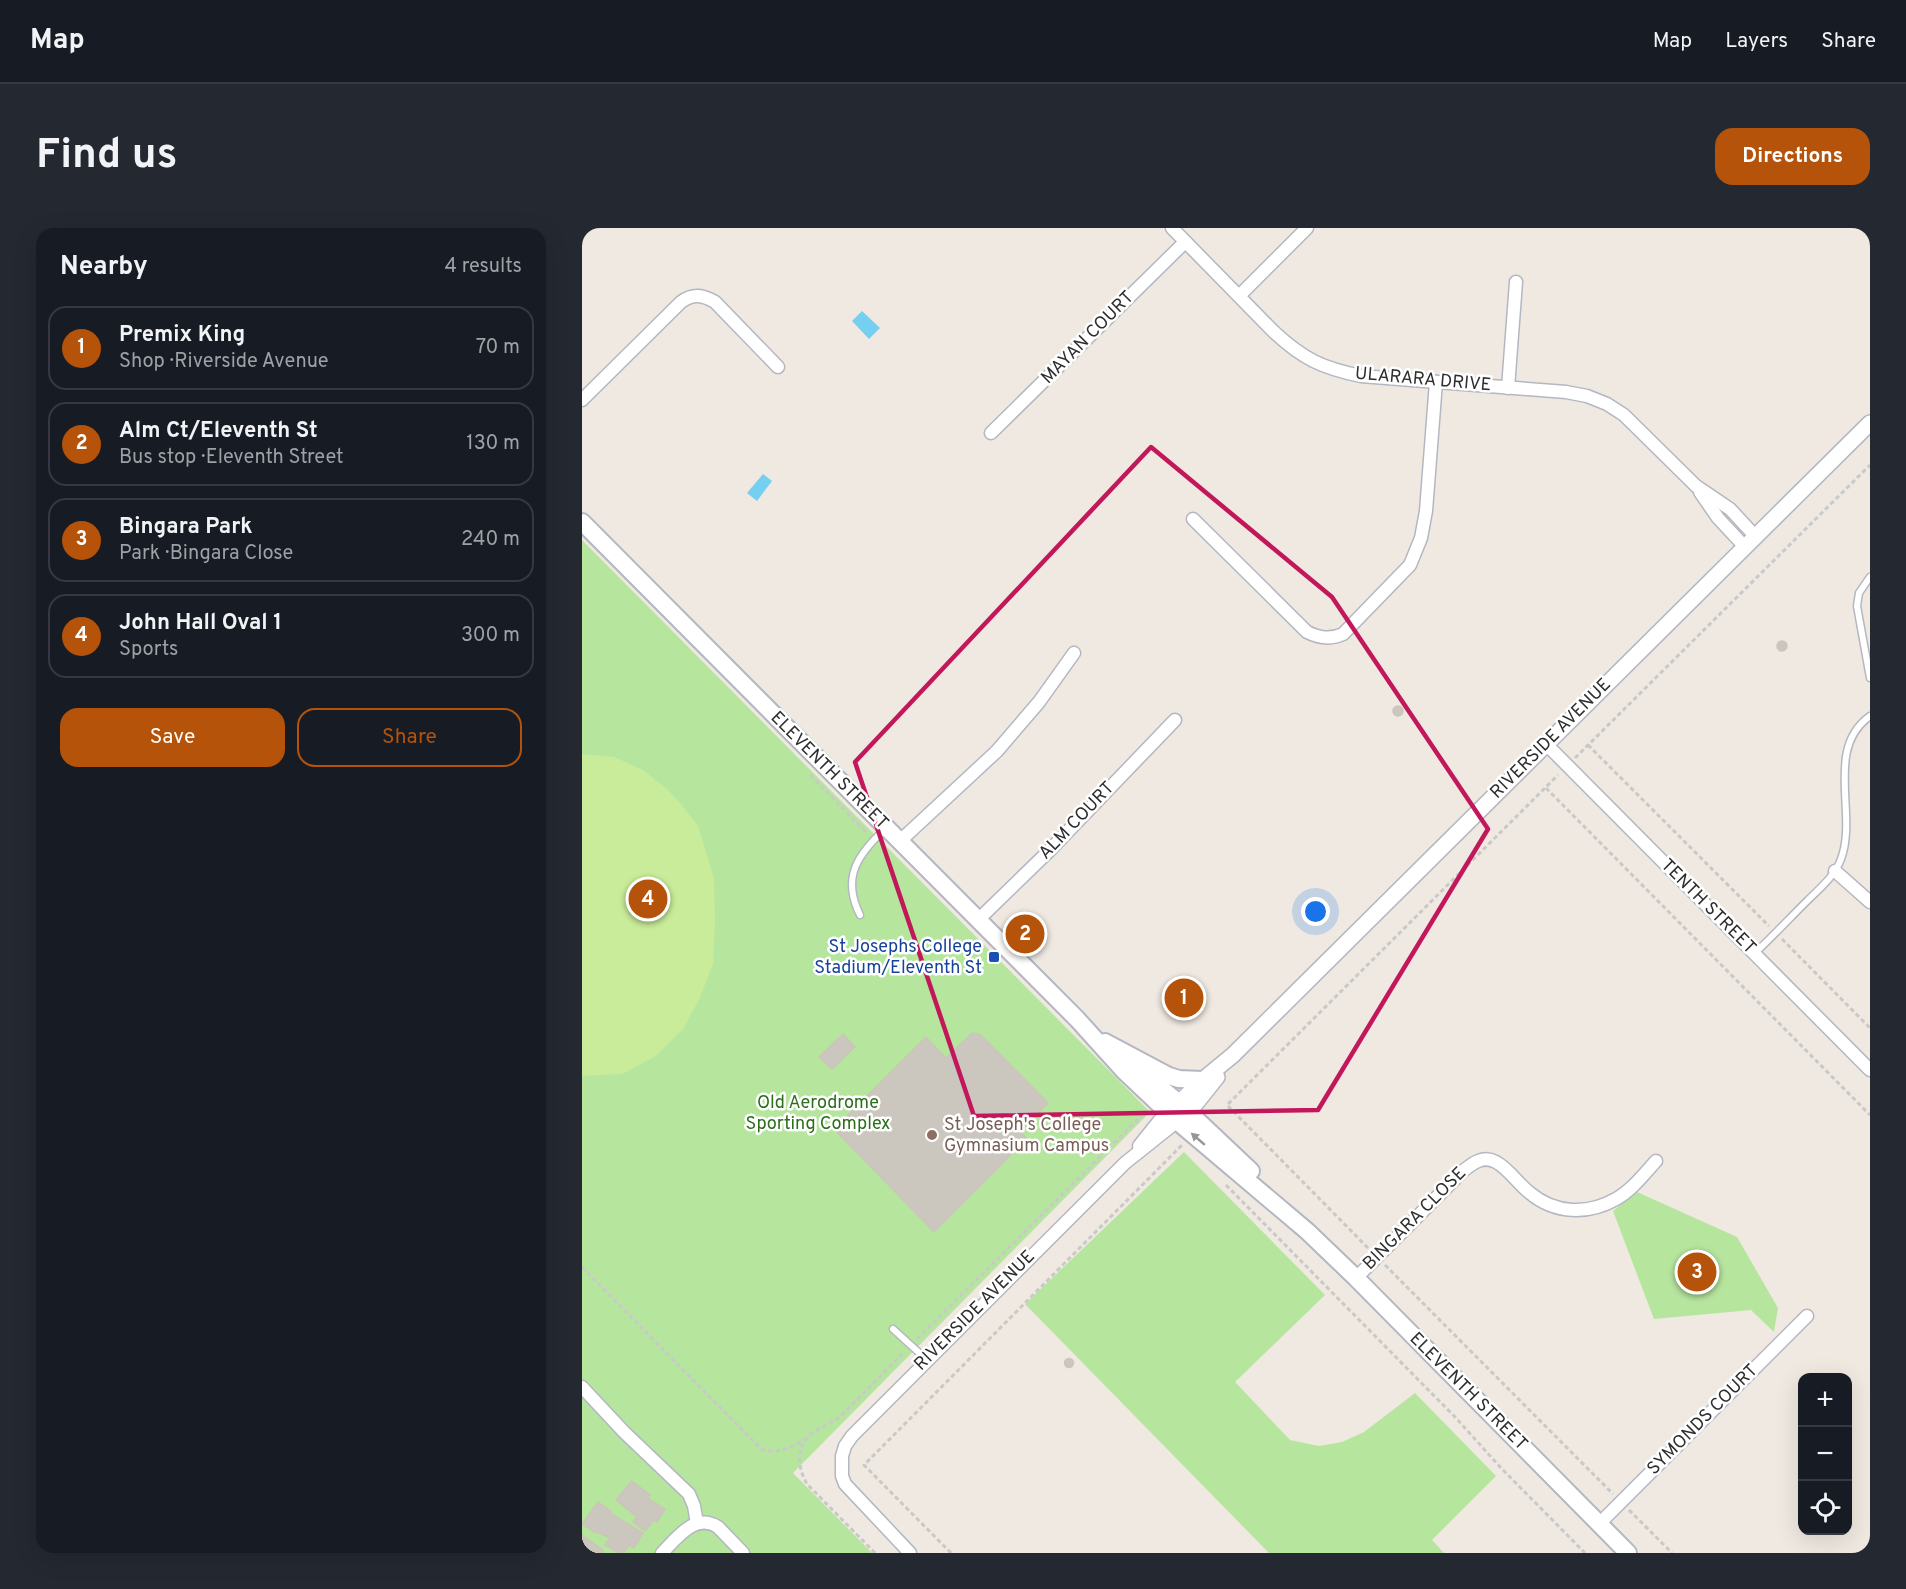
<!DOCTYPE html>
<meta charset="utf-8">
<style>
body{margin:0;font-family:Overpass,sans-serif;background:#242831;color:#f1f3f6}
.controls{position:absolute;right:18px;bottom:18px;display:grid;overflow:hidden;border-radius:12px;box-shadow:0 6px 24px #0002}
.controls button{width:54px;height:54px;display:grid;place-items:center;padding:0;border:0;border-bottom:2px solid #363941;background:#171b24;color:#f1f3f6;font:30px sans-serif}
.you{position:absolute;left:734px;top:684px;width:21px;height:21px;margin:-15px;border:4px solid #fff;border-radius:50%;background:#1a73e8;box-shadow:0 0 0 9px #1a73e833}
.badge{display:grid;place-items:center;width:39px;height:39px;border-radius:50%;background:#b45309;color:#fff;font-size:20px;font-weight:700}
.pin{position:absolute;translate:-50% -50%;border:3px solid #fff;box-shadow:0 2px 6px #0006}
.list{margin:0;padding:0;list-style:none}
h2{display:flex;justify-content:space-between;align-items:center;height:78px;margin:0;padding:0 24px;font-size:26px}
h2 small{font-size:20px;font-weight:400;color:#9ea1a6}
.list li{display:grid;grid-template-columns:39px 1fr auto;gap:18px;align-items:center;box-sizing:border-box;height:84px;margin:0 12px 12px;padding:0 12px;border:2px solid #363941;border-radius:18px}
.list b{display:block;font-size:22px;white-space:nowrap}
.list p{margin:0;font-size:20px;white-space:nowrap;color:#9ea1a6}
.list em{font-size:20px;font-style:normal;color:#9ea1a6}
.actions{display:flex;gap:12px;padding:18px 24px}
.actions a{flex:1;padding:14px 0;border:2px solid #b45309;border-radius:18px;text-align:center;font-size:21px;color:#b45309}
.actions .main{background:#b45309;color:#fff}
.icon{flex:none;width:33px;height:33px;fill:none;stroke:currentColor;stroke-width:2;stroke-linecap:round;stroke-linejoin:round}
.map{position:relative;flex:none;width:1288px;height:1325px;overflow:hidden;border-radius:18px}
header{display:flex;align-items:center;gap:36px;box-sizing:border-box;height:84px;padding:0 30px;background:#171b24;border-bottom:2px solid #363941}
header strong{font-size:28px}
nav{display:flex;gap:33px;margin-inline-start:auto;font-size:21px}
.intro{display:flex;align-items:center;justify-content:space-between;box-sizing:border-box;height:144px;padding:0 36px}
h1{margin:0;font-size:42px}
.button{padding:15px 27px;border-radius:18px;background:#b45309;color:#fff;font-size:21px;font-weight:700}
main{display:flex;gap:36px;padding:0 36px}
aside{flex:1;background:#171b24;border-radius:18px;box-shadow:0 6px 24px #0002}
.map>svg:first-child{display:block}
</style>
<header>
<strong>Map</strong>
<nav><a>Map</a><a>Layers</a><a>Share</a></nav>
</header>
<div class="intro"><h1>Find us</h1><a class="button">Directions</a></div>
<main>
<aside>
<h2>Nearby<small>4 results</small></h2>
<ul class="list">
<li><span class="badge">1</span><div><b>Premix King</b><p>Shop · Riverside Avenue</p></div><em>70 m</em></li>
<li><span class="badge">2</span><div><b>Alm Ct/Eleventh St</b><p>Bus stop · Eleventh Street</p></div><em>130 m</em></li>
<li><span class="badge">3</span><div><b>Bingara Park</b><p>Park · Bingara Close</p></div><em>240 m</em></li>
<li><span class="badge">4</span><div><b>John Hall Oval 1</b><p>Sports</p></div><em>300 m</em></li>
</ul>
<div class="actions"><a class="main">Save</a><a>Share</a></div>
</aside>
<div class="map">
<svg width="1288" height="1325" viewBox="0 0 1288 1325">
<rect width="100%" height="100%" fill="#efe9e1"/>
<g fill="#b6e59e">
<polygon points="0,312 568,884 211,1245 290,1325 0,1325"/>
<polygon points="602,924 743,1067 653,1154 708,1212 737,1218 760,1214 782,1204 833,1165 914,1248 850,1312 862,1325 687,1325 443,1076"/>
<polygon points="1055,964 1155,1009 1196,1080 1192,1104 1169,1082 1072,1091 1031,983"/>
</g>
<polygon fill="#c9ec9a" points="0,526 32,529 61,542 85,561 99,576 116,598 132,650 133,693 131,736 117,772 101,801 74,828 40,846 0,848"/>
<g fill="#75cff0">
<polygon points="280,83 298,100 287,111 270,93"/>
<polygon points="181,246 190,253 175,273 165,265"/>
</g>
<g fill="#cbc7bf" stroke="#cbc5ba" stroke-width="1.5">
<circle cx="1200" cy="418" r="5"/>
<circle cx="816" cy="483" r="5"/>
<polygon points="390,805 398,806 402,810 466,875 438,903 445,911 352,1004 252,901 344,809 364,830"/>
<polygon points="261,806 273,819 250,841 237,829"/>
<circle cx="487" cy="1135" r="4.5"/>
<polygon points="50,1253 68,1267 65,1270 83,1281 75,1294 72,1292 63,1303 51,1294 55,1289 34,1272"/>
<polygon points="16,1274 29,1283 28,1285 61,1305 52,1320 47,1317 42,1325 37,1325 23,1317 28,1310 17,1305 18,1304 16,1302 14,1305 0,1296"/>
<polygon points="0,1307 21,1322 21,1325 0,1325"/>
</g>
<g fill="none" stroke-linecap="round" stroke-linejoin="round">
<g stroke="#b4b7c1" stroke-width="9">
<g id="service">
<polyline points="1288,349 1277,365 1275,378 1288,450"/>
<path d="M278 687C259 649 276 626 304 600"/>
<path d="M1172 726C1190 709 1207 691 1224 674 1237 661 1253 648 1259 631 1276 586 1242 521 1288 488"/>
<polyline points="311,1101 344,1131"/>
</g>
</g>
<g stroke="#b4b7c1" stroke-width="15">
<g id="minor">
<path d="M590 0 692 104C721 131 740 140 779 148L984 164 1005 168 1025 176 1042 187 1114 258 1148 281 1174 309"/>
<polyline points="657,68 725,0"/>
<polyline points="926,160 934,54"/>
<path d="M0 172 99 74C111 65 121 67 133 74L196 139"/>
<polyline points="409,205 603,14"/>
<polyline points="1118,264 1136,290 1163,319"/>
<path d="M611 291 725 404C737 410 748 412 761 406L828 337 839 310 844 283 854 154"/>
<polyline points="964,516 1288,842"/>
<polyline points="318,613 415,523 457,474 492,425"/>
<polyline points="1253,643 1288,674"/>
<polyline points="396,692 469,621 593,492"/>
<polyline points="557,918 577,893 591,880"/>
<path d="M774 1050 881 943C891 935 901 927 914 934 927 941 936 956 948 965 973 986 1006 987 1034 971 1050 962 1062 946 1074 933"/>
<polyline points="0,1159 42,1204 107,1266 112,1278 115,1295"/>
<polyline points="1017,1296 1225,1088"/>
<path d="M80 1325C95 1310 113 1284 136 1299L161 1325"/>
<polyline points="328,1325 263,1256 260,1248 260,1228 263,1218 270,1208 543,935 602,888"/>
</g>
</g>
<g stroke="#b4b7c1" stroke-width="18">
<g id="tertiary">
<polyline points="597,875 617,855 651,827 1288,195"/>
<polyline points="607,884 635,849"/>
</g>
</g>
<g stroke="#b4b7c1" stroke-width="20">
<g id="secondary">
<polyline points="0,294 495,791 542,843 596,894 725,1003 774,1050 1046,1325"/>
<polyline points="523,814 587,848 597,851 620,852"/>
<polyline points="552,838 597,875 669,943"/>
</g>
</g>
<g stroke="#c9c9c9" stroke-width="3" stroke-dasharray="4.5 3" stroke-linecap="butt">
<polyline points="1006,517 1187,698"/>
<polyline points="993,530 1288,237"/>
<polyline points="228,547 286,606"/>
<polyline points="964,560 1288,887"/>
<polyline points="1200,711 1288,800"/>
<polyline points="644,957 874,1190 919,1240 1003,1325"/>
<polyline points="786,1020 645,877 976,547"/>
<polyline points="803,1037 1031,1266"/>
<path d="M0 1039 179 1221C195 1227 210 1219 223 1211"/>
<polyline points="335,1111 564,883"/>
<polyline points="1047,1282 1090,1325"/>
<path d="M293 1325 225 1256C216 1241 213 1218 229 1206 238 1199 249 1196 259 1188L322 1124"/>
<polyline points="369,1325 282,1237 600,917"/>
</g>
<use href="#service" stroke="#fff" stroke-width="6"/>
<use href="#minor" stroke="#fff" stroke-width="12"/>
<use href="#tertiary" stroke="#fff" stroke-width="15"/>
<use href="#secondary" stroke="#fff" stroke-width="16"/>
</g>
<defs><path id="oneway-solid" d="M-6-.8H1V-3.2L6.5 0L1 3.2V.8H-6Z" transform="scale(1.5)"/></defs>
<use fill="#969696" href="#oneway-solid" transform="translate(616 911) rotate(-139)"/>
<path fill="none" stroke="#c2185b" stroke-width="4.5" stroke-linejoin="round" d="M569 219 750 369 906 601 736 882 392 888 273 534Z"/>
<rect fill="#1a4fb4" stroke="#fff" stroke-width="2" x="406" y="723" width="12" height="12" rx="3"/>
<circle fill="#8d6e63" stroke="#fff" stroke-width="2" cx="350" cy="907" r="6"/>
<g text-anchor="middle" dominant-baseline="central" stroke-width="5" stroke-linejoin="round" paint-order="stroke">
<g font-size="18" fill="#2e2e2e" stroke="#fff">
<text transform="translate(506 110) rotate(-45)">MAYAN COURT</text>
<text transform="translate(841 152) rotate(5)">ULARARA DRIVE</text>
<text transform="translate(969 511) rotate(-45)">RIVERSIDE AVENUE</text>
<text transform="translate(247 543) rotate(45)">ELEVENTH STREET</text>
<text transform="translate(495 593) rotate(-46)">ALM COURT</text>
<text transform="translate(1126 679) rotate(45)">TENTH STREET</text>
<text transform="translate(833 991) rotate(-45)">BINGARA CLOSE</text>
<text transform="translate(393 1083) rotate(-45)">RIVERSIDE AVENUE</text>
<text transform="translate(886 1164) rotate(45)">ELEVENTH STREET</text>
<text transform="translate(1121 1192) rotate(-45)">SYMONDS COURT</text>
</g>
<g font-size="18" fill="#164399" stroke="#fff" text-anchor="end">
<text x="400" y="719">St Josephs College<tspan x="400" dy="21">Stadium/Eleventh St</tspan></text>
</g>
<g font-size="18" fill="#2c6e1b" stroke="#fff">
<text x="236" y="875">Old Aerodrome<tspan x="236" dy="21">Sporting Complex</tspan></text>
</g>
<g font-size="18" fill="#785e54" stroke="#fff" text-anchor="start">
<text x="362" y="897">St Joseph's College<tspan x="362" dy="21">Gymnasium Campus</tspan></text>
</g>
</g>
</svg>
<div class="controls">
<button>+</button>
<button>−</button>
<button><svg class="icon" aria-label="locate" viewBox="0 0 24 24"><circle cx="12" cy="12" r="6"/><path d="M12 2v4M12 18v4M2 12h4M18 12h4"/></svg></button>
</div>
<div class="you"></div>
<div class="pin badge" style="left:602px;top:770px">1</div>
<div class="pin badge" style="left:443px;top:706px">2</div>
<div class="pin badge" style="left:1115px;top:1044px">3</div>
<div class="pin badge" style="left:66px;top:671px">4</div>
</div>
</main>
